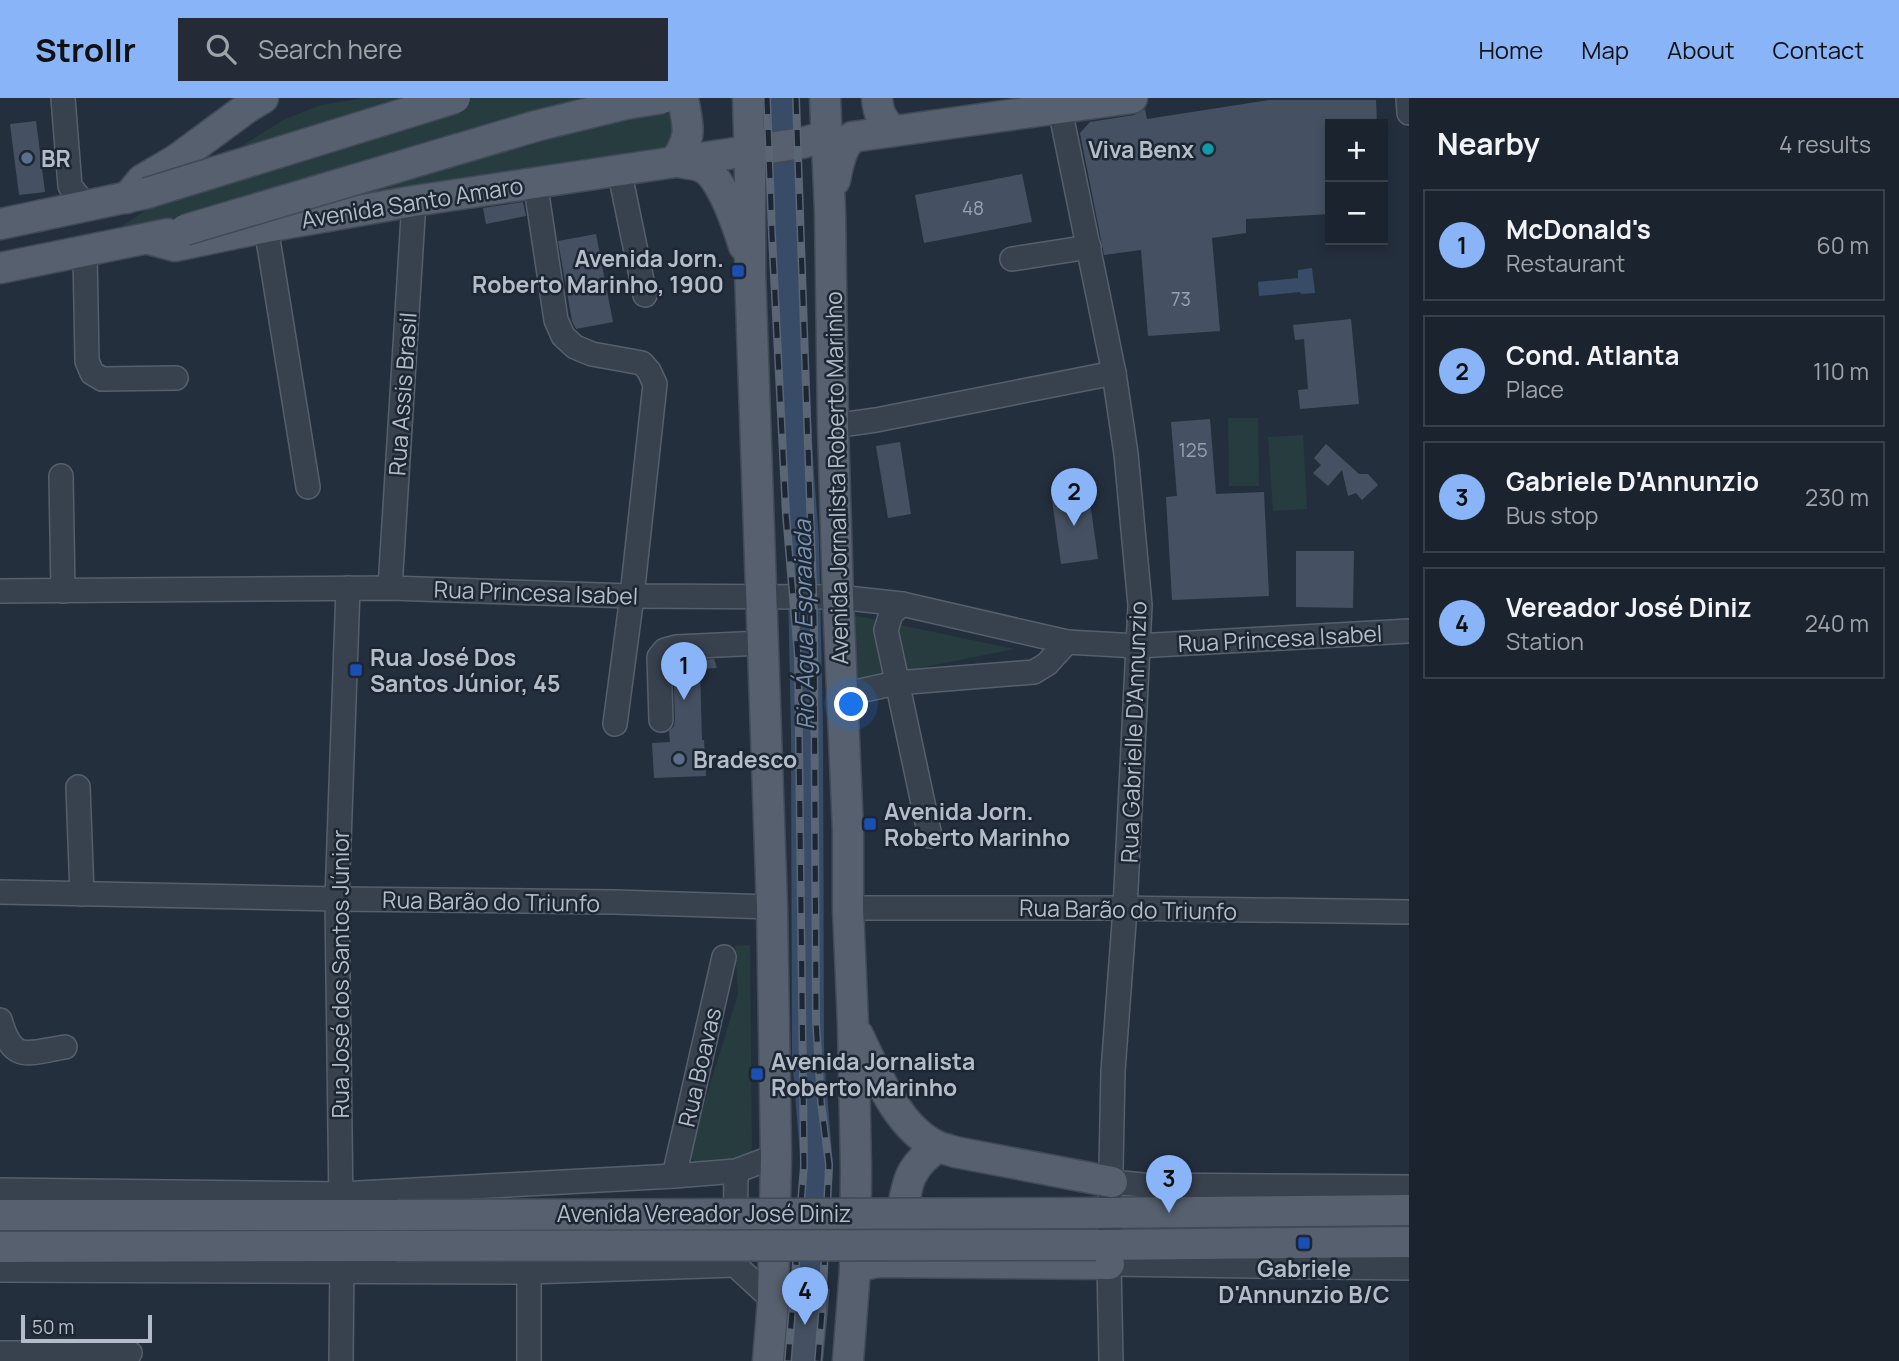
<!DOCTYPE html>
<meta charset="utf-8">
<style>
body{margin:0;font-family:Manrope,sans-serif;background:#242b36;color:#f1f3f6}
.controls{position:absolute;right:21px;top:21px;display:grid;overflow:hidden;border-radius:0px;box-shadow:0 4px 10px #0003}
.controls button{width:63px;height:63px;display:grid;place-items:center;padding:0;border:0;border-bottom:2px solid #39404a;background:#1b232e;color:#f1f3f6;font:35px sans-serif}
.scale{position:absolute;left:21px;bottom:18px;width:131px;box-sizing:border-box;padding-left:7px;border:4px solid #b4bcc9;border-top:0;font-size:19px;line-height:24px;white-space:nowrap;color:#b4bcc9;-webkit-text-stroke:5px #1d2633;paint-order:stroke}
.you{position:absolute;left:852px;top:607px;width:24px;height:24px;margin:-18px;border:5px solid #fff;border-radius:50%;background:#1a73e8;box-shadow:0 0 0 10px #1a73e833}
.badge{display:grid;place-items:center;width:46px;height:46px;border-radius:50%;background:#8ab4f8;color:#111;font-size:23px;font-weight:700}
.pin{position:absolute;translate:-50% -58px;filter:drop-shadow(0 2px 4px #0008)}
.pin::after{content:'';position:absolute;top:37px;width:24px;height:21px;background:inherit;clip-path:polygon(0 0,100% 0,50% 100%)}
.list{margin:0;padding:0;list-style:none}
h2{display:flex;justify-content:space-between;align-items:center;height:91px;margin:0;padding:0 28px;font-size:30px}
h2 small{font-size:23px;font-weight:400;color:#a0a4aa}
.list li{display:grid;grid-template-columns:46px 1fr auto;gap:21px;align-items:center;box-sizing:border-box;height:112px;margin:0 14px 14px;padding:0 14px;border:2px solid #39404a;border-radius:0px}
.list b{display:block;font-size:26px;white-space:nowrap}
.list p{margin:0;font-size:23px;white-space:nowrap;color:#a0a4aa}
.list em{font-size:23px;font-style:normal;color:#a0a4aa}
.icon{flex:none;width:38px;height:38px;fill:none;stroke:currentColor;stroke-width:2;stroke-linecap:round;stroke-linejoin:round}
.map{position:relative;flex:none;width:1409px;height:1263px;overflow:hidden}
header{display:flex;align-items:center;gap:42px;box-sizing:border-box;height:98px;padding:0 35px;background:#8ab4f8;color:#111}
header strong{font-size:33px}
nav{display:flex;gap:38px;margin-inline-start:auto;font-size:24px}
.search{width:490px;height:63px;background:#242b36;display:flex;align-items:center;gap:18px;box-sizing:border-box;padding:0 24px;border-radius:0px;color:#a0a4aa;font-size:26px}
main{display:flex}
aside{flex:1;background:#1b232e}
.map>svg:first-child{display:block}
</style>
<header>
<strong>Strollr</strong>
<div class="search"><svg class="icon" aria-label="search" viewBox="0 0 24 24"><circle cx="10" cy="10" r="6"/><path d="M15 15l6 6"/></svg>Search here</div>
<nav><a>Home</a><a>Map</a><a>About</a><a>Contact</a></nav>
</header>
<main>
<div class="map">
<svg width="1409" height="1263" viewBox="0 0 1409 1263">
<rect width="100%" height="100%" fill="#242f3e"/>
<g fill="#263c3f">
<polygon points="363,0 671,0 675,49 673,54 112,135 215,65 283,22 321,7"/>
<polygon points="1228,320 1258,320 1259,388 1229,388"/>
<polygon points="1303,337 1307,411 1273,413 1268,339"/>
<polygon points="853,517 1014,551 856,583"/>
<polygon points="750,847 752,1059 697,1071 689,1055 738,896 735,848"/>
</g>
<polygon fill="#394c67" points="1312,170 1315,195 1301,196 1300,194 1259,198 1258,184 1298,180 1298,172"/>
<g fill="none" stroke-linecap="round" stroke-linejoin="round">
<polyline stroke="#394c67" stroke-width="32" points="783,0 787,165 797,362 803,443 807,633 808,960 817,1067 805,1263"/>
</g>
<g fill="#455162">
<polygon points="1269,2 1376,2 1377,26 1330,26 1330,116 1246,121 1246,135 1212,140 1220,233 1148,238 1141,152 1104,157 1080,35 1090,24 1134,17 1145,11 1147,21"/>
<polygon points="36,23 45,94 19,97 10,26"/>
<polygon points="1022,76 1032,124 924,145 915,97"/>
<polygon points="523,104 526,118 486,126 483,110"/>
<polygon points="596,136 613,224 576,231 572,223 558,143"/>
<polygon points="1351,221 1359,306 1300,311 1298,292 1308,291 1304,241 1295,242 1293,227"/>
<polygon points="1210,321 1216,396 1264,394 1269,498 1172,502 1166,399 1177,398 1171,324"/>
<polygon points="900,344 911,416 888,420 876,348"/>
<polygon points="1326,346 1359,376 1368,376 1378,387 1362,402 1356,395 1348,398 1342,372 1328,388 1313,375 1321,367 1314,360"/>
<polygon points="1088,390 1098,461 1061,466 1051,395"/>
<polygon points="1296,453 1354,453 1353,510 1296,509"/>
<polygon points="714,561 717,570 700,571 702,642 704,642 706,678 654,680 652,645 670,644 669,633 674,628 675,622 673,564"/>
<polygon points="791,1189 830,1191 823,1263 786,1263"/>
</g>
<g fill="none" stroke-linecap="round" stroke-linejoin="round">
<g stroke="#565f6c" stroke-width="26">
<g id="minor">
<polyline points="63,0 70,88 86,108"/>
<polyline points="1408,0 1409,15"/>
<polyline points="1060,11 1114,275 1126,356 1140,507 1125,811 1113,973 1109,1166 1111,1263"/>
<polyline points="619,71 645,197"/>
<polyline points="535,83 556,222 563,238 575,249 592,256 642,265 649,273 655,286 632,498 615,626"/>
<polyline points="266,129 308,389"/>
<polyline points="85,154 87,263 92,275 102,281 176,280"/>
<polyline points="1012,161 1089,149"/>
<polyline points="833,328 876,322 1114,275"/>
<polyline points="61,378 63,493"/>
<polyline points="390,490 414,103"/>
<polyline points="0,493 390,490 632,498 838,499 902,506 1067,544 1137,548 1409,533"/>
<polyline points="902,506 891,516 886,532 930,738"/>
<polyline points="842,597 896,585 1034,574 1047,566 1067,544"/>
<polyline points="661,622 659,559 665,552 676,549 762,545"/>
<polyline points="78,689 82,796"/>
<polyline points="0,794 337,801 615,804 772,809"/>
<polyline points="848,810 1113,810 1409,814"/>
<path d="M0 922C13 966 27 955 65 949"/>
<polyline points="674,1078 724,859"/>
<polyline points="1112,1084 1143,1087 1409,1089"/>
<polyline points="0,1092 341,1096 674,1078 736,1073 776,1058"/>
<polyline points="341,1109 337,801 348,490"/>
<polyline points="735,1164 736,1073"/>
<polyline points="1109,1166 1409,1170"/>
<polyline points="0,1172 529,1174 735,1167 773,1202"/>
<polyline points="0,1255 130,1255"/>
<polyline points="341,1263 342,1161"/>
<polyline points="529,1263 529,1174"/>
</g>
</g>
<g stroke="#414a57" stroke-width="33">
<g id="major">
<polyline points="748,0 750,68 750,173 772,809 776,1058 773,1202 768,1263"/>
<polyline points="825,0 830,113 833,328 838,499 848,733 848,810 853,927 856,1071 855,1172 848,1263"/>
<path d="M877 0C878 15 882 23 894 33"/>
<path d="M675 64C693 36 688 31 683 0"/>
<path d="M679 64C686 66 695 66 702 69 721 77 738 129 744 148"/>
<path d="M835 82C838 67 841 50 852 39L1132 0"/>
<polyline points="127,100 142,82 176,62 248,9 263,0"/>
<polyline points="0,126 147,95"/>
<polyline points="149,141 175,148 266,129 414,103 802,45 827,38"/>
<polyline points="0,170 168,136"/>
<path d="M858 937C876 974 898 1032 939 1049 944 1051 950 1052 955 1054L1112 1084"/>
<polyline points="1096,1115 1409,1112"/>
<polyline points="0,1117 397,1117"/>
<polyline points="1096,1147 1409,1144"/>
<polyline points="0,1149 396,1148"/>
<path d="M908 1164C903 1161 899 1158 898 1152 896 1140 906 1087 912 1076 917 1066 928 1055 938 1049"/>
<polyline points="855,1172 863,1167 878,1164 1109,1166"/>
</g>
</g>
<use href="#minor" stroke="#38414e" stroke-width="23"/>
<use href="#major" stroke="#56606e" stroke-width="30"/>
<g stroke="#5a6575" stroke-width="8">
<g id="rail">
<polyline points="767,0 772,137 786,416 798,559 804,1068 788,1263"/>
<polyline points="796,0 814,522 816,923 821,1004 829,1067 822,1213 818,1263"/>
</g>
</g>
<use href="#rail" stroke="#1d2633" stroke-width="5" stroke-dasharray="16" stroke-linecap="butt"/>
<g stroke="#414a57" stroke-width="33" stroke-linecap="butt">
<g id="major-bridge">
<polyline points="147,95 455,0"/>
<polyline points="185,132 536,28 626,6 663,0"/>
<polyline points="397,1117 1096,1115"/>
<polyline points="396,1148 1096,1147"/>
</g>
</g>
<use href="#major-bridge" stroke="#56606e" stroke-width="30"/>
</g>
<circle fill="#0f9aa8" stroke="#1d2633" stroke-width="2.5" cx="1208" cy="51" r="7"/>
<g fill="#5c6f8a" stroke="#1d2633" stroke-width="2.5">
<circle cx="27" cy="60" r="7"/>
<circle cx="679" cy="661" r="7"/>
</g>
<g fill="#1a4fb4" stroke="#1d2633" stroke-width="2.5">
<rect x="731" y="166" width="14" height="14" rx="3.5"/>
<rect x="349" y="565" width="14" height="14" rx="3.5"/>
<rect x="863" y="719" width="14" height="14" rx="3.5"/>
<rect x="750" y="969" width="14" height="14" rx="3.5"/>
<rect x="1297" y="1138" width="14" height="14" rx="3.5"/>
</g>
<g text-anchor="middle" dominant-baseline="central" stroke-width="5" stroke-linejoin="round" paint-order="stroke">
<g font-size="19" fill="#98a1af">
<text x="973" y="110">48</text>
<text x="1181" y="201">73</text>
<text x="1193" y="352">125</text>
</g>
<g font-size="23" font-weight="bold" fill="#b4bcc9" stroke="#1d2633" text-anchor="start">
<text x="1194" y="51" text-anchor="end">Viva Benx</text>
<text x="41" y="60">BR</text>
<text x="724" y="160" text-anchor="end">Avenida Jorn.<tspan x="724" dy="26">Roberto Marinho, 1900</tspan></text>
<text x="370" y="559">Rua José Dos<tspan x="370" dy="26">Santos Júnior, 45</tspan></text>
<text x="693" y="661">Bradesco</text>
<text x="884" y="713">Avenida Jorn.<tspan x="884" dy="26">Roberto Marinho</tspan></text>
<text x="771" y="963">Avenida Jornalista<tspan x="771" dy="26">Roberto Marinho</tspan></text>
<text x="1304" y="1170" text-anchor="middle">Gabriele<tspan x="1304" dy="26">D'Annunzio B/C</tspan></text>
</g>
<g font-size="23" fill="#b4bcc9" stroke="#1d2633">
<text transform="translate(412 104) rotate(-9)">Avenida Santo Amaro</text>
<text transform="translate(402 296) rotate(-86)">Rua Assis Brasil</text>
<text transform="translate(836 380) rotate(-91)">Avenida Jornalista Roberto Marinho</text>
<text transform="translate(536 494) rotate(2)">Rua Princesa Isabel</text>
<text transform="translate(1280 540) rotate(-3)">Rua Princesa Isabel</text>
<text transform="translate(1133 634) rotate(-88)">Rua Gabrielle D'Annunzio</text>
<text transform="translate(491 803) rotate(1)">Rua Barão do Triunfo</text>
<text transform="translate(1128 811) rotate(1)">Rua Barão do Triunfo</text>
<text transform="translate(340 876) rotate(-90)">Rua José dos Santos Júnior</text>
<text transform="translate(699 969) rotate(-77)">Rua Boavas</text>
<text x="704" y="1115">Avenida Vereador José Diniz</text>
</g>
<g font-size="24" font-style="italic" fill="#7c92b1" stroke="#1d2633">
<text transform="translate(803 527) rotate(-91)">Rio Água Espraiada</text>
</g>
</g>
</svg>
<div class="controls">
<button>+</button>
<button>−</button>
</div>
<div class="scale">50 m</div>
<div class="you"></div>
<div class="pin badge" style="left:684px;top:602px">1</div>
<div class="pin badge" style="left:1074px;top:428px">2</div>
<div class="pin badge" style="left:1169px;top:1115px">3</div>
<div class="pin badge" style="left:805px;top:1227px">4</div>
</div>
<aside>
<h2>Nearby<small>4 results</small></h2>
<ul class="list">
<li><span class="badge">1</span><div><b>McDonald's</b><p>Restaurant</p></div><em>60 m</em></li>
<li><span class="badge">2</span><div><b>Cond. Atlanta</b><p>Place</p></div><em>110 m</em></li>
<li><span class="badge">3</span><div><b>Gabriele D'Annunzio</b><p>Bus stop</p></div><em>230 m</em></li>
<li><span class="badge">4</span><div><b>Vereador José Diniz</b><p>Station</p></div><em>240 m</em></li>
</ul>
</aside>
</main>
